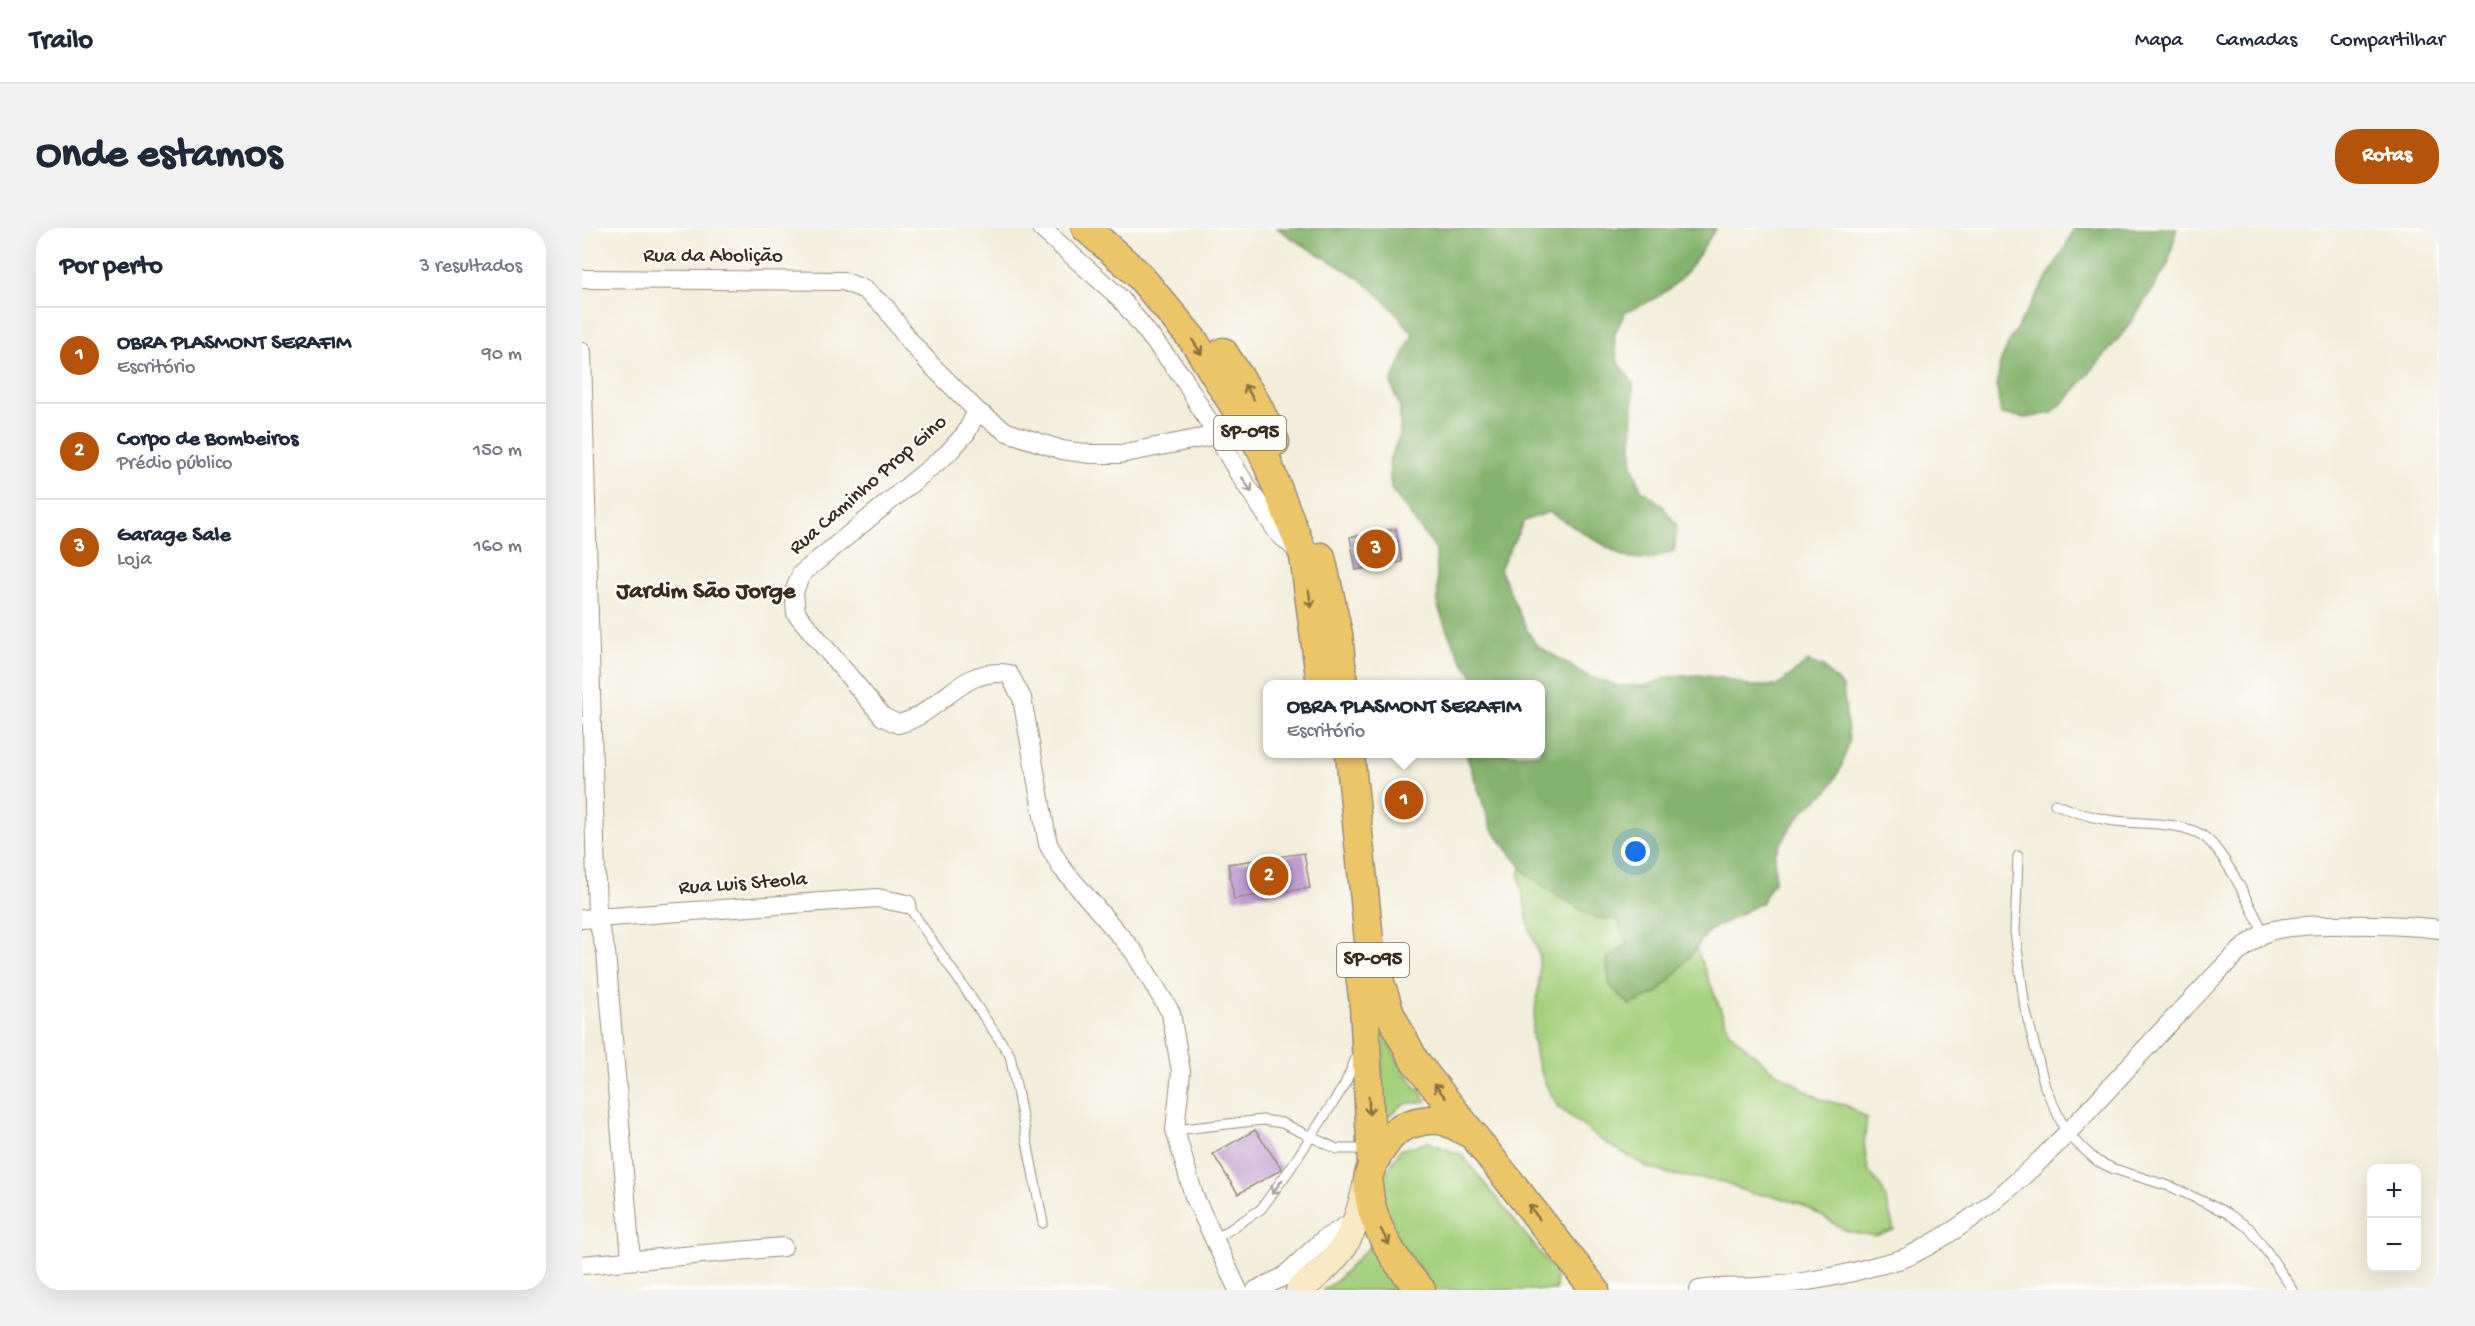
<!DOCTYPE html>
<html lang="pt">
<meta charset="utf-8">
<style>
body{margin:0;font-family:"Gochi Hand",sans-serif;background:#f2f2f3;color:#1f2937}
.controls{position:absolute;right:18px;bottom:18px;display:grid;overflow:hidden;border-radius:12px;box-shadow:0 6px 24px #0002}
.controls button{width:54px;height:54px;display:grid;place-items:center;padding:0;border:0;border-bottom:2px solid #e0e1e3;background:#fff;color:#1f2937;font:30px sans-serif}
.you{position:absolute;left:1054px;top:624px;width:21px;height:21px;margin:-15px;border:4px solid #fff;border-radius:50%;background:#1a73e8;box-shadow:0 0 0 9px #1a73e833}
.badge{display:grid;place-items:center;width:39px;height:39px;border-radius:50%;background:#b45309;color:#fff;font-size:20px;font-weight:700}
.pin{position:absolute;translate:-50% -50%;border:3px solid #fff;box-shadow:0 2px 6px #0006}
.popup{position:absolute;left:681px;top:452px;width:282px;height:78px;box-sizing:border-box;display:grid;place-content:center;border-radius:12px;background:#fff;filter:drop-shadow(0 2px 4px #0005);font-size:20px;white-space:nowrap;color:#747a83}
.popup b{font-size:22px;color:#1f2937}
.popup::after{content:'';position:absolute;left:50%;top:100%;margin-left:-12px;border:12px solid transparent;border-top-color:#fff}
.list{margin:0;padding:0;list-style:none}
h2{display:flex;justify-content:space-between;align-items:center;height:78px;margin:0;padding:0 24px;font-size:26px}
h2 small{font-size:20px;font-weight:400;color:#747a83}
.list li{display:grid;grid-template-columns:39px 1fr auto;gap:18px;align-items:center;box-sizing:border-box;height:96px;padding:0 24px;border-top:2px solid #e0e1e3}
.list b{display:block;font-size:22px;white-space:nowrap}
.list p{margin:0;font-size:20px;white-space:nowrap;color:#747a83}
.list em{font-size:20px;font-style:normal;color:#747a83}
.map{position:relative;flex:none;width:1857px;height:1062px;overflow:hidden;border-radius:24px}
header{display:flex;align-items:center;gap:36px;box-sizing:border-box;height:84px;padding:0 30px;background:#fff;border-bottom:2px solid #e0e1e3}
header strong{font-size:28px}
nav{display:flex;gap:33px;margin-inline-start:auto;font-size:21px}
.intro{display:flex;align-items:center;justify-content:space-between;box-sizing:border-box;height:144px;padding:0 36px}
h1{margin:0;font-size:42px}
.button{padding:15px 27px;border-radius:24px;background:#b45309;color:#fff;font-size:21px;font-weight:700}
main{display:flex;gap:36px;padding:0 36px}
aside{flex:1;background:#fff;border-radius:24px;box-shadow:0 6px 24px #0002}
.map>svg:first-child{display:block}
</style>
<header>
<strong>Trailo</strong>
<nav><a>Mapa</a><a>Camadas</a><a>Compartilhar</a></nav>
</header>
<div class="intro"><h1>Onde estamos</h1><a class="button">Rotas</a></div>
<main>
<aside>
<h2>Por perto<small>3 resultados</small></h2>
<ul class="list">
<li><span class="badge">1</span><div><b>OBRA PLASMONT SERAFIM</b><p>Escritório</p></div><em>90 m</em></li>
<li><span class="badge">2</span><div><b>Corpo de Bombeiros</b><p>Prédio público</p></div><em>150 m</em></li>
<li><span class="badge">3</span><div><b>Garage Sale</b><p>Loja</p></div><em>160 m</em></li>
</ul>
</aside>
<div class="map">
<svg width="1857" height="1062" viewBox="0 0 1857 1062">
<rect width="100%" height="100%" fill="#fdfcf7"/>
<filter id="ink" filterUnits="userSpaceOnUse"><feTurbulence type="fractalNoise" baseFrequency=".0167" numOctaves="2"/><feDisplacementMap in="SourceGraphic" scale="12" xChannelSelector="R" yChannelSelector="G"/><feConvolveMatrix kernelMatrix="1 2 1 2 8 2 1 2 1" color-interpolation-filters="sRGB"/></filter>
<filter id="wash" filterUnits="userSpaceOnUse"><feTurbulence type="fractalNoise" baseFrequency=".008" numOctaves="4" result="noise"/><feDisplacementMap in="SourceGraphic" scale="24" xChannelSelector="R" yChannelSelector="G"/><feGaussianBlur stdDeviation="1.35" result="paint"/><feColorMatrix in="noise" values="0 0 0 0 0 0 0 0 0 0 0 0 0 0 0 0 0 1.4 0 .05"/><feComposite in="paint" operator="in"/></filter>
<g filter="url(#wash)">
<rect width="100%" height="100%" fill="#f2eedb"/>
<g fill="#a5d17e" stroke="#707e4e" stroke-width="1.5">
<polygon points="939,639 1011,689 1036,692 1045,717 1114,720 1148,805 1189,841 1238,871 1265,878 1285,890 1282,916 1286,942 1301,962 1312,1002 1293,1008 1265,1003 1219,976 1192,968 1167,965 1142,954 1091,947 1065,939 1019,912 976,879 963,855 954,830 950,805 957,754 957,727 948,702 937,649"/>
<polygon points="797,798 822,844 845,873 822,876 802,891"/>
<polygon points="846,914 880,927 974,1045 974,1062 848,1062 803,990 800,953 818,922"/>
<polygon points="790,1016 808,1052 817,1062 741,1062 753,1054"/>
</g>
<g fill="#84b36d" stroke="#606e46" stroke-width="1.5">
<path d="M695 0H1134C1125 13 1118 27 1108 39 1092 62 1069 74 1043 84L1032 108 1036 134 1051 155 1050 236 1059 261 1080 277 1095 298 1092 323 1067 332 1042 329 967 284 942 293 918 341 941 394 954 417 1006 448 1035 457 1062 458 1087 449 1116 447 1141 450 1168 458H1195L1226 433 1241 439 1261 459 1267 513 1259 540 1246 563 1223 581 1207 602 1193 625V652L1179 675 1127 703 1094 746 1075 765 1048 777 1028 758 1024 732 1045 717 1036 692 1011 689 965 661 944 645 910 602 884 526H958V456H894V452L879 431 865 403 856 378 854 322 809 261 807 232 818 207V180L809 155 831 106C815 84 797 65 775 49 749 32 720 19 695 0Z"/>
<polygon points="1492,0 1595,0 1586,36 1572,59 1542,104 1490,166 1470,185 1444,190 1419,186 1415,160 1418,135 1429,110 1484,18"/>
</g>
<g id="blocks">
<g fill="#bf9cd0">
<polygon points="814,301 820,334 774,342 768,309"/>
<polygon points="722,625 728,660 652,671 646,636"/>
<polygon points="673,902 700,941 656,966 631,926"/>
</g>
</g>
</g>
<g filter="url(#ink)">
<use href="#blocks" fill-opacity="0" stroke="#968c7c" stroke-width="1.5"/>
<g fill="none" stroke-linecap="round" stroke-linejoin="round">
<g stroke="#968c7c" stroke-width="11">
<g id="service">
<path d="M1473 576C1490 583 1507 589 1526 592 1554 597 1602 592 1624 610 1646 629 1668 679 1682 705"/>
<polyline points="1436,628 1433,704 1443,780 1463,859 1485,906 1515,933 1532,941 1590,959 1645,985 1667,1000 1686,1025 1711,1062"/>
<polyline points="325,676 428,827 461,995"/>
<polyline points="593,902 680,892 700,895 755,921 786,921"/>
<polyline points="632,1012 679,981 708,941 762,858 775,828"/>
</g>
</g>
<g stroke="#968c7c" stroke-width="20">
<g id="minor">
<polyline points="459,0 538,70 600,148 657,246 696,305 715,322"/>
<polyline points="0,51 261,53 283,62 304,80 325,110 350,138 395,183 425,204 480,222 509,226 538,226 635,207"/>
<polyline points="0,124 15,690 24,724 49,1031"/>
<path d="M395 183 384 205 365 226 219 346 212 364 214 385 301 489 316 496C359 486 379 437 427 446L440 470 466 616 479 639 552 724 589 785 599 844 593 902 612 968 656 1062"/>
<polyline points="0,691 295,670 325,676"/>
<polyline points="0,1037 201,1019"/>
<polyline points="674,1062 701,1049 742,1011 776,991"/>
<path d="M1117 1062C1137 1059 1157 1060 1176 1059 1217 1056 1257 1049 1297 1037 1308 1034 1321 1032 1331 1026 1442 970 1516 867 1602 780 1625 757 1653 722 1681 706 1704 692 1827 697 1857 701"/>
</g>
</g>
<g stroke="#968c7c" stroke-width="28">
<path id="secondary" d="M717 1062C763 1028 772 1008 785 954"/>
</g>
<g stroke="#968c7c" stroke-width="31">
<g id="primary">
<polyline points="504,0 556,46 612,113 681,224 722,328 739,456"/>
<polyline points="641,124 674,175 693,214"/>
<polyline points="739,329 756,406 761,456"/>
<polyline points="768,526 788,722 808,786 832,832 1013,1062"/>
<polyline points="776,730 782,777 790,935"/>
<path d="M839 1062C812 1034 788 995 786 956 785 939 806 907 821 899 831 894 846 891 857 892 868 893 881 903 891 907"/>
</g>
</g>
<use href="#service" stroke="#fff" stroke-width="9"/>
<use href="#minor" stroke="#fff" stroke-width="18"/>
<use href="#secondary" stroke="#f8e8c3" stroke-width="26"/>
<use href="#primary" stroke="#edc569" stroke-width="28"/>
</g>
<defs><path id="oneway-shaft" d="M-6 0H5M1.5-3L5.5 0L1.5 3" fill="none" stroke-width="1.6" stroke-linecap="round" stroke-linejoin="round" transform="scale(1.5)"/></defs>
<g stroke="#8b7040">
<use href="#oneway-shaft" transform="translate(615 119) rotate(57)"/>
<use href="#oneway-shaft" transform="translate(667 164) rotate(-123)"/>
<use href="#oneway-shaft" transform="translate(728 371) rotate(82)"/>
<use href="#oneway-shaft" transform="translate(858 863) rotate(-129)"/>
<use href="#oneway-shaft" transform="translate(787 878) rotate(88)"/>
<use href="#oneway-shaft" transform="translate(952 984) rotate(-127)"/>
<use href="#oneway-shaft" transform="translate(803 1009) rotate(62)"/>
</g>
<g stroke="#a79f9a">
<use href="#oneway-shaft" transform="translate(665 257) rotate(57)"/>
<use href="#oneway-shaft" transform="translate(695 959) rotate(126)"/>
</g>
</g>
<g text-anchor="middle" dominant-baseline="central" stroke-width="4.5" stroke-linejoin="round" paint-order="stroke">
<g fill="#fdfcf7" stroke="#75695f" stroke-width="1.5">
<rect x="632" y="188" width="72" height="34" rx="4.5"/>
<rect x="755" y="715" width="72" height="34" rx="4.5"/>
</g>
<g font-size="20" font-weight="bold" fill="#3b2a1e">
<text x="668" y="205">SP-095</text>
<text x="791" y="732">SP-095</text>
</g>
<g font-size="21" fill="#3b2a1e" stroke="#fdfcf7">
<text x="131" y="29">Rua da Abolição</text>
<text transform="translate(287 258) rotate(-41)">Rua Caminho Prop Gino</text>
<text transform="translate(161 657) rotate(-4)">Rua Luis Steola</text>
</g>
<g font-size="24" font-weight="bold" fill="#3b2a1e" stroke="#fdfcf7">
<text x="124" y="364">Jardim São Jorge</text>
</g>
</g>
</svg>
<div class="controls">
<button>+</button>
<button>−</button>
</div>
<div class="you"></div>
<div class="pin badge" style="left:822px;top:572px">1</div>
<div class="popup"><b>OBRA PLASMONT SERAFIM</b>Escritório</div>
<div class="pin badge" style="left:687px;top:648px">2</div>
<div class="pin badge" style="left:794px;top:321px">3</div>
</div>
</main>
